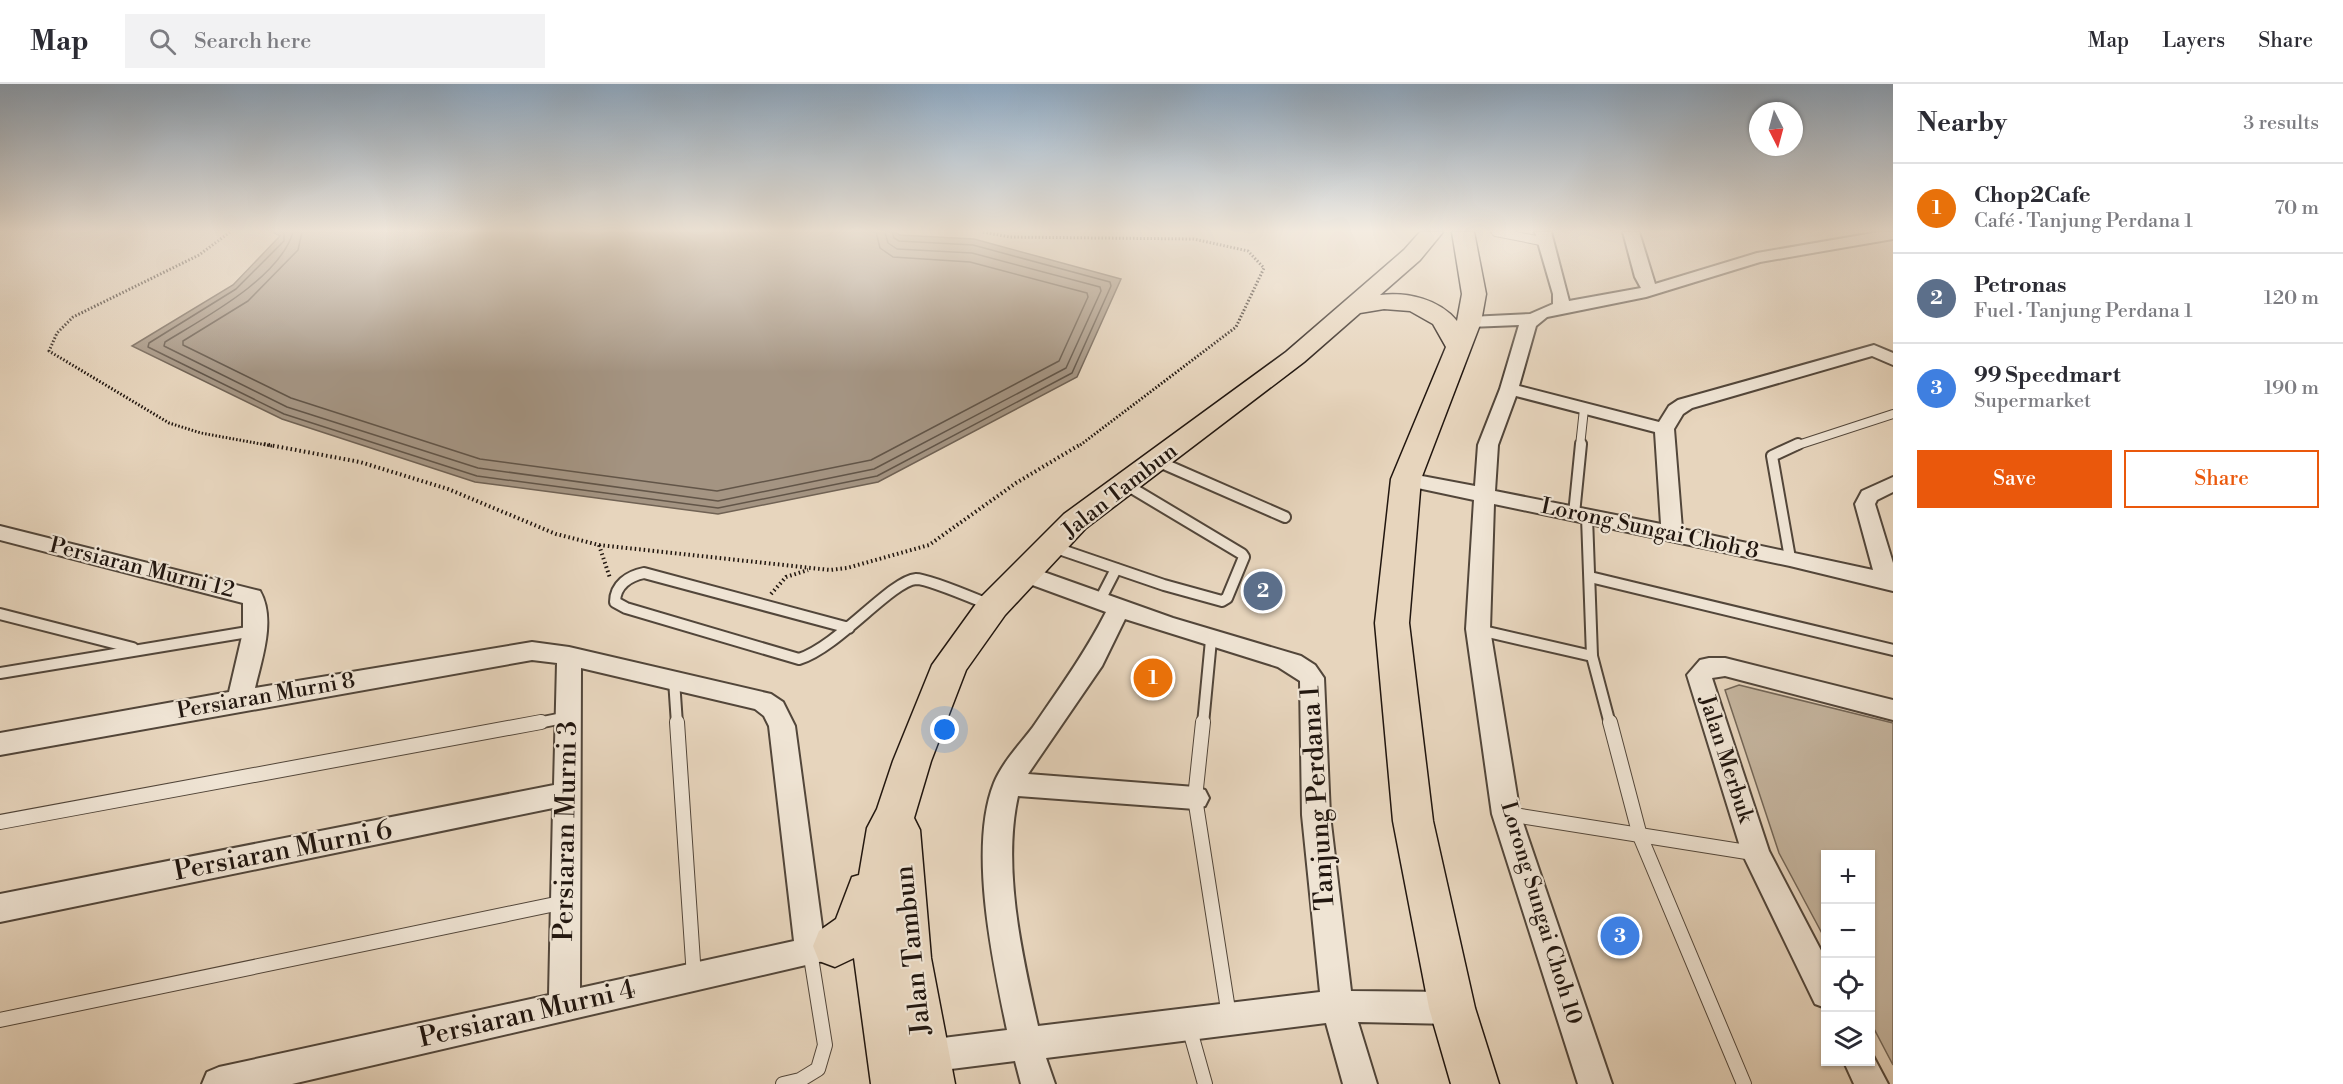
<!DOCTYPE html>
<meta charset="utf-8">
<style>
body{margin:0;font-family:"Libre Bodoni",serif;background:#f2f2f3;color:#2b2b33}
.controls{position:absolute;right:18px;bottom:18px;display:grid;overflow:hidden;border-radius:0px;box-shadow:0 2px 4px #0004}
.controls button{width:54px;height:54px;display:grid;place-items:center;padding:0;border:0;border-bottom:2px solid #e1e1e2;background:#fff;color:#2b2b33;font:30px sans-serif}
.compass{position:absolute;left:1749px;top:18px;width:54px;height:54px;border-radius:50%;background:#fff;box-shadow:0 2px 4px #0004;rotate:174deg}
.you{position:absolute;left:945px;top:646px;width:21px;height:21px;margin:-15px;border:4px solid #fff;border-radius:50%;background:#1a73e8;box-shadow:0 0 0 9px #1a73e833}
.badge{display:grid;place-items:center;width:39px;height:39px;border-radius:50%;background:#ea580c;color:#fff;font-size:20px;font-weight:700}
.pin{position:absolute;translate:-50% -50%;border:3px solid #fff;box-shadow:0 2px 6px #0006}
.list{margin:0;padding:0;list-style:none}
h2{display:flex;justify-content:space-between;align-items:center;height:78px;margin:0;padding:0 24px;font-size:26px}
h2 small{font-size:20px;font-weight:400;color:#7c7c81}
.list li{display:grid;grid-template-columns:39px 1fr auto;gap:18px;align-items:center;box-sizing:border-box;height:90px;padding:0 24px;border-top:2px solid #e1e1e2}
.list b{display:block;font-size:22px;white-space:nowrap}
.list p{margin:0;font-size:20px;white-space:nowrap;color:#7c7c81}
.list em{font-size:20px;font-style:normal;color:#7c7c81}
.actions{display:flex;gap:12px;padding:18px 24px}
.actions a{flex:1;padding:14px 0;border:2px solid #ea580c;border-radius:0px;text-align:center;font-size:21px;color:#ea580c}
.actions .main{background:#ea580c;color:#fff}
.icon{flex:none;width:33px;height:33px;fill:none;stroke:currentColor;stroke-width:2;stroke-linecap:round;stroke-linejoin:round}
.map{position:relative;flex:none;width:1893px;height:1000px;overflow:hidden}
header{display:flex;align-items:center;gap:36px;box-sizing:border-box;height:84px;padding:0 30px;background:#fff;border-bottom:2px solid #e1e1e2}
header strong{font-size:28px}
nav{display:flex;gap:33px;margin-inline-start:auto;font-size:21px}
.search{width:420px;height:54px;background:#f2f2f3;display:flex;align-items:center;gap:15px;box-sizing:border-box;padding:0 21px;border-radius:0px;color:#7c7c81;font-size:22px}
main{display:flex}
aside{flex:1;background:#fff}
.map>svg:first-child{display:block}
</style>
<header>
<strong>Map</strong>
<div class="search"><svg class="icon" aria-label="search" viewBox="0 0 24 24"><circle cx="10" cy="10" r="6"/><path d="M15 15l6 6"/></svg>Search here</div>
<nav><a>Map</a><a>Layers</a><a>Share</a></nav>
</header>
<main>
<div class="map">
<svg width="1893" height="1000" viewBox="0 0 1893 1000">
<rect width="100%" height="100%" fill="#e7d5bd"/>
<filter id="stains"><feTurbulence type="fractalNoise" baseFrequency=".00333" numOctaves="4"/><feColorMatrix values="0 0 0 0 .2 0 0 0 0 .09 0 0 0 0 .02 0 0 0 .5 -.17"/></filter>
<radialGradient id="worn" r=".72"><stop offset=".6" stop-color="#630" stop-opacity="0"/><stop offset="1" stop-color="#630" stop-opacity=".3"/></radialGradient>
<polygon fill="#c5b59f" stroke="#736657" stroke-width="1.5" points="1739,601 1893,639 1893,981 1871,939 1870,770 1826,770 1825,855 1779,769 1725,606"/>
<polygon fill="#a49482" stroke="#706254" stroke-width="1.5" points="273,148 895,148 900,151 974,155 1121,195 1077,293 878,398 718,430 475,398 282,335 132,262 233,201 280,152"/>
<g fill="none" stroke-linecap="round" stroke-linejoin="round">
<g stroke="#625548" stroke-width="1.5">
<polyline points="284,148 284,157 236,205 149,259 148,263 284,330 477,392 718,424 877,392 1072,289 1111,202 1110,198 973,161 899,157 894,154 892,148"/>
<path d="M293 148C280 194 204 234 165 258L164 262 287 323 478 384 718 417 874 385 1066 284 1101 207 1100 203 972 169 897 165 888 159 885 148"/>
<polyline points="302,148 298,166 248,217 183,257 183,261 291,314 480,375 717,407 871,376 1059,277 1088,213 1087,209 970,178 893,173 880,164 876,148"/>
</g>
<g stroke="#52463a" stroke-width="10">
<g id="service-far2">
<polyline points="1496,148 1546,158"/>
<polyline points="1580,362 1584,325"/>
<polyline points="1795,362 1893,330"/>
</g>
</g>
<g stroke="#52463a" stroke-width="14">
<g id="service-far1">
<polyline points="1157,377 1285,433"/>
<polyline points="1574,430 1581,360"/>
<polyline points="1587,433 1592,572 1610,640"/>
<polyline points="1053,463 1164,501 1222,517 1227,514 1244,473 1242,470 1125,400"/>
<polyline points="1790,474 1772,372 1798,360"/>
<polyline points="1590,493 1893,566"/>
<polyline points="1099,518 1116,485"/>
<polyline points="0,530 133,564"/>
<path d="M849 544 644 489C629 492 615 501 615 518L626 524 799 575C838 563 891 497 916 495 929 495 975 515 990 521"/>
<polyline points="1479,546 1592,572"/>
<polyline points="0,589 254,547"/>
<polyline points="674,596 677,640"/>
<polyline points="533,640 568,633"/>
<polyline points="1203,640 1211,556"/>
</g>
</g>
<g stroke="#52463a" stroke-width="16">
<g id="service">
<polyline points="677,638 694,893"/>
<polyline points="1203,638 1195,714 1229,932"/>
<polyline points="1610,638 1640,752 1744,1000"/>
<polyline points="1508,730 1753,769"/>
<polyline points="0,738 541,638"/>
<polyline points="0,936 565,818"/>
<polyline points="1189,943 1205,1000"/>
<polyline points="783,1000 800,996 818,985 825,961 810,867"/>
</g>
</g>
<g stroke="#52463a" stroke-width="4">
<g id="minor">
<path d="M1535 148H1551L1569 217 1641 204 1635 193 1623 148H1639L1655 200 1757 169 1879 148H1893V155L1760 178 1646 213 1547 233 1536 242 1519 302 1659 338 1669 322 1678 316 1874 261 1893 269V281L1872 272 1692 324 1683 330 1674 345 1682 445 1873 486 1855 420 1862 407 1893 393V408L1877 416 1875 420 1893 479V507L1790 482 1494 420 1490 545 1520 730 1612 1000H1578L1492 730 1466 545 1474 416 1399 400 1396 395 1399 390 1406 389 1475 402 1478 361 1500 305 1519 241 1469 243 1461 238 1469 233 1530 230 1553 220V210ZM1516 312 1655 348 1661 440 1495 407 1498 361Z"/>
<path d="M0 442 260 507C276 535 262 574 255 604L532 558 569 563 771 610 783 618 795 642 823 850 836 854 840 864 836 874 292 1000H202L207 988 219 983 549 911 553 724 0 838V810L554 701 557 579 532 576 0 671V649L229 608 243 548V519L0 456ZM581 584 755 625 764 632 769 642 794 857 580 904Z"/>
<path d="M1024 481 1173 534 1301 572 1315 581 1324 594 1330 731 1351 907 1452 908 1463 913 1468 924 1463 935 1452 940 1358 938 1377 1000H1343L1326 939 1046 974 1055 1000H1021L1015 977 919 989 907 985 903 973 907 961 919 957 1007 946C993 879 968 764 994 699 1002 679 1020 660 1033 643 1059 605 1085 569 1106 528L1016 495 1013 489 1016 483ZM1125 535 1278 583 1300 597 1302 731 1320 908 1038 942C1022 871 1002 784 1018 712L1195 725 1205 722 1209 714 1205 706 1195 703 1028 690 1102 582Z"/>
<polygon points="1709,574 1725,574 1893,616 1893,636 1725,592 1712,594 1769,767 1826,876 1826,924 1815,920 1742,769 1687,591 1700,576"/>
<polygon points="1870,966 1888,1000 1854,1000 1844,978 1870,978"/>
</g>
</g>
<g stroke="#21160f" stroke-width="3">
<path id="primary" d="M1420 148H1443L1420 176 1380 211C1408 208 1439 215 1457 237L1462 210 1452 148H1474L1486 210 1481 238 1421 395 1409 539 1433 737 1475 924 1499 1000H1451L1429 924 1393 737 1375 539 1391 395 1446 263 1433 240 1410 227 1384 225 1360 229 1304 278 1086 444 1005 531 966 586 931 677 914 734 920 746 931 874 955 1000H871L854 874 835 883 819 877 813 862 819 847 836 835 852 793 859 791 867 744 877 725 893 677 932 581 981 513 1064 430 1286 268 1404 166Z"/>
</g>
<g stroke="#21160f" stroke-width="3" stroke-dasharray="1.5 2" stroke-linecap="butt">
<polyline points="230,148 199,171 73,233 57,249 49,267 169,339 201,349 272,362"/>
<polyline points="983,148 1010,153 1194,155 1248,167 1264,184 1236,243 1079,362"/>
</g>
<g stroke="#21160f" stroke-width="4" stroke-dasharray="1.5 3" stroke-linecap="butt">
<polyline points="264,360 360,378 448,405 556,450 599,461 830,486 847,484 929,461 1016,399 1081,360"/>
<polyline points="599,461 610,494"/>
<polyline points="771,510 786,493 808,486"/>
</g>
<use href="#service-far2" stroke="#efe4d4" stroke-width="8"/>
<use href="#service-far1" stroke="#efe4d4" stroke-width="10"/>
<use href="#service" stroke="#efe4d4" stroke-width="14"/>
<use href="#minor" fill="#efe4d4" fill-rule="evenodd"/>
<use href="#primary" fill="#e7d5bd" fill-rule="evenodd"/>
</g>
<linearGradient id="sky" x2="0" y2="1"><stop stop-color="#8da7bf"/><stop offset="0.51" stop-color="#f4ece1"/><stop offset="1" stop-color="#f4ece1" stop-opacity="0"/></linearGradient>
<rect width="1893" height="288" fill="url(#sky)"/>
<g text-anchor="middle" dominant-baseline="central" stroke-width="4.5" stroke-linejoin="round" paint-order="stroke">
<g font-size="22" fill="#21160f" stroke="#efe4d4">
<text transform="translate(1120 407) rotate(-38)">Jalan Tambun</text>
<text transform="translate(1650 445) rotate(12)">Lorong Sungai Choh 8</text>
<text transform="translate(142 484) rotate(14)">Persiaran Murni 12</text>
<text transform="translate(266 612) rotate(-10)">Persiaran Murni 8</text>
<text transform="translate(1726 675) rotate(72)">Jalan Merbuk</text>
<text transform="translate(1541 829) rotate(73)">Lorong Sungai Choh 10</text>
</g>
<g font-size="27" fill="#21160f" stroke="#efe4d4">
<text transform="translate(1318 714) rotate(-94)">Tanjung Perdana 1</text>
<text transform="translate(566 747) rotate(-89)">Persiaran Murni 3</text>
<text transform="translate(283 767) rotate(-11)">Persiaran Murni 6</text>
<text transform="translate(913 866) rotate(-96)">Jalan Tambun</text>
<text transform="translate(527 930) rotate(-13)">Persiaran Murni 4</text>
</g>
</g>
<rect width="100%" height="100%" filter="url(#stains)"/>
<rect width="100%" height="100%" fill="url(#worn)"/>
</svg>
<div class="controls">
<button>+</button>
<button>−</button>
<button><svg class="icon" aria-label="locate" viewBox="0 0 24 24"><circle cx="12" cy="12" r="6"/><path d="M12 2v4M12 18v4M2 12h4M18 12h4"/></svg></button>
<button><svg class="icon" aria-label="layers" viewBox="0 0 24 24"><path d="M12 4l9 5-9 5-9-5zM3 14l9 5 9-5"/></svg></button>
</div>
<svg class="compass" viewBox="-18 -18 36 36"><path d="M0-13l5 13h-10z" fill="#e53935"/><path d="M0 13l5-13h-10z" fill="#7c7c81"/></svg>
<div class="you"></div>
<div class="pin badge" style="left:1153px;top:594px;background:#e8710a">1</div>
<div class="pin badge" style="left:1263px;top:507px;background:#5c6f8a">2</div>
<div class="pin badge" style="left:1620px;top:852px;background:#3f7fe0">3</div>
</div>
<aside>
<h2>Nearby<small>3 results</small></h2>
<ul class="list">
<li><span class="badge" style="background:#e8710a">1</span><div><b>Chop2Cafe</b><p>Café · Tanjung Perdana 1</p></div><em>70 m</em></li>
<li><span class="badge" style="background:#5c6f8a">2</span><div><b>Petronas</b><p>Fuel · Tanjung Perdana 1</p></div><em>120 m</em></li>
<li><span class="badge" style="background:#3f7fe0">3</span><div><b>99 Speedmart</b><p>Supermarket</p></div><em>190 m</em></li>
</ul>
<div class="actions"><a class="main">Save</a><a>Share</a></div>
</aside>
</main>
